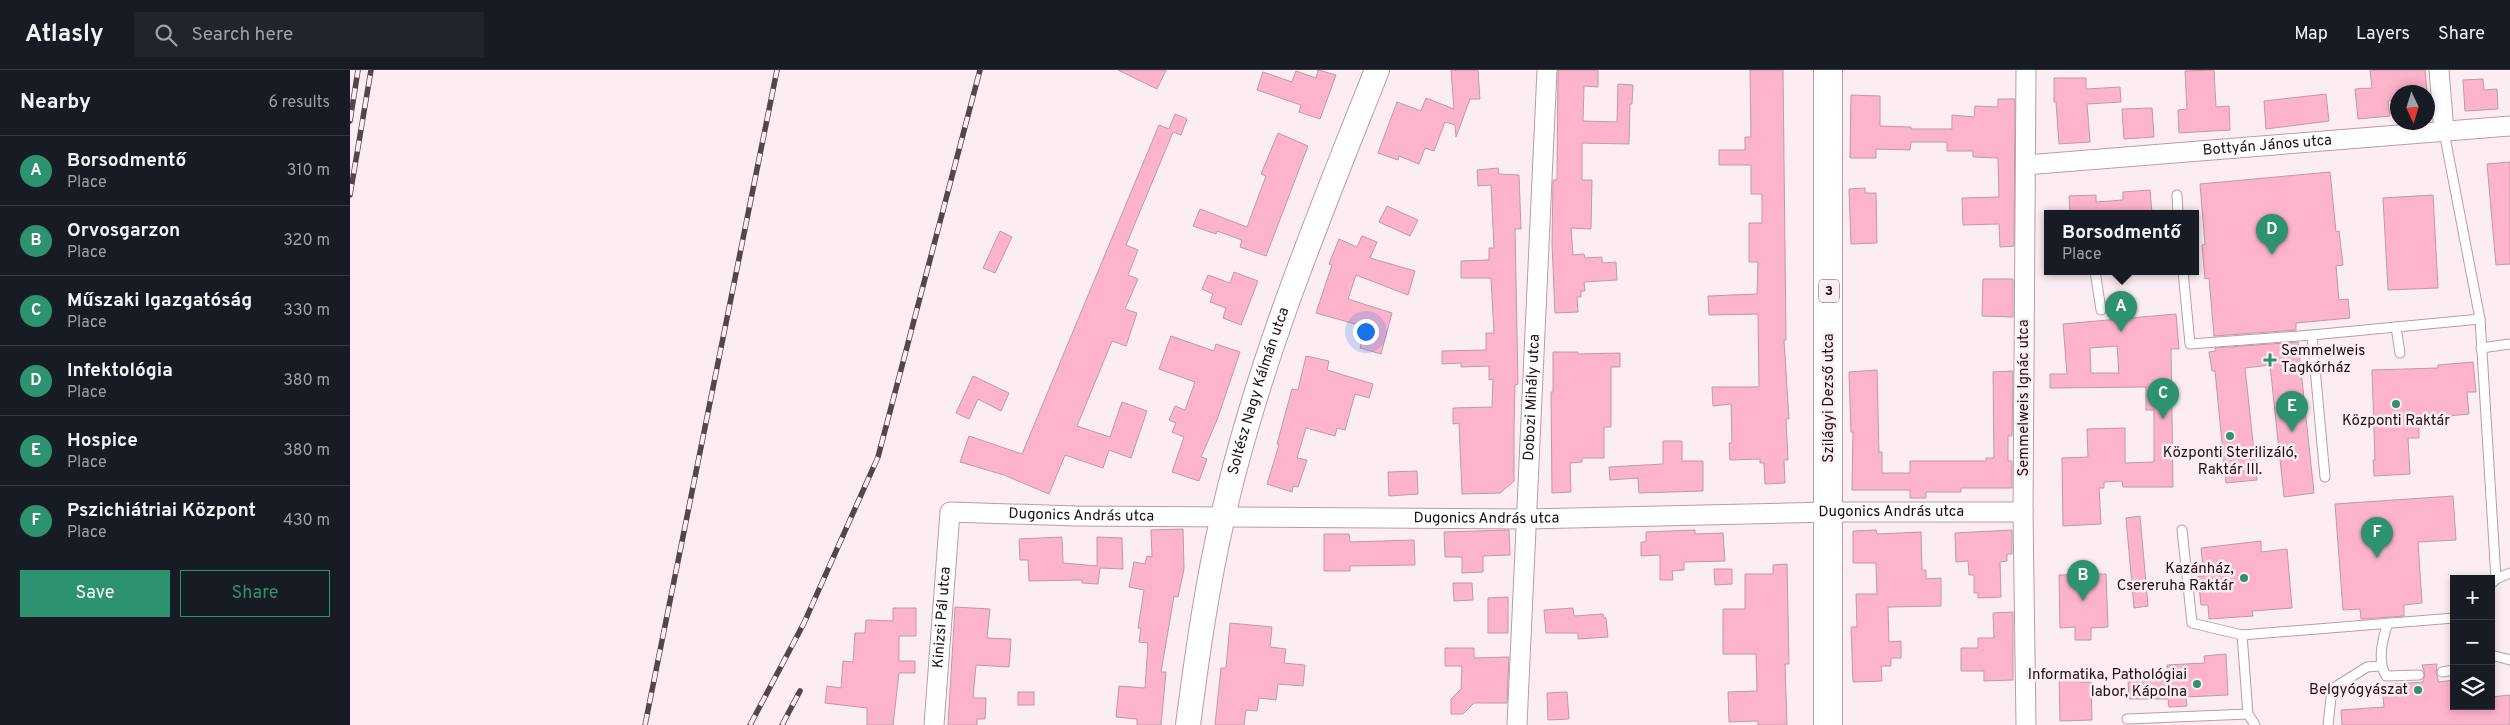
<!DOCTYPE html>
<meta charset="utf-8">
<style>
body{margin:0;font-family:Overpass,sans-serif;background:#20242c;color:#f1f3f6}
.controls{position:absolute;right:15px;bottom:15px;display:grid;overflow:hidden;border-radius:0px;box-shadow:0 2px 8px #0003}
.controls button{width:45px;height:45px;display:grid;place-items:center;padding:0;border:0;border-bottom:1px solid #363941;background:#171b24;color:#f1f3f6;font:25px sans-serif}
.compass{position:absolute;left:2040px;top:15px;width:45px;height:45px;border-radius:50%;background:#171b24;box-shadow:0 2px 8px #0003;rotate:176deg}
.you{position:absolute;left:1015px;top:261px;width:18px;height:18px;margin:-12px;border:4px solid #fff;border-radius:50%;background:#1a73e8;box-shadow:0 0 0 8px #1a73e833}
.badge{display:grid;place-items:center;width:32px;height:32px;border-radius:50%;background:#2c926f;color:#fff;font-size:16px;font-weight:700}
.pin{position:absolute;translate:-50% -41px;filter:drop-shadow(0 1px 2px #0008)}
.pin::after{content:'';position:absolute;top:26px;width:18px;height:15px;background:inherit;clip-path:polygon(0 0,100% 0,50% 100%)}
.popup{position:absolute;left:1694px;top:140px;width:155px;height:65px;box-sizing:border-box;display:grid;place-content:center;border-radius:0px;background:#171b24;filter:drop-shadow(0 1px 4px #0005);font-size:16px;white-space:nowrap;color:#9ea1a6}
.popup b{font-size:19px;color:#f1f3f6}
.popup::after{content:'';position:absolute;left:50%;top:100%;margin-left:-10px;border:10px solid transparent;border-top-color:#171b24}
.list{margin:0;padding:0;list-style:none}
h2{display:flex;justify-content:space-between;align-items:center;height:65px;margin:0;padding:0 20px;font-size:21px}
h2 small{font-size:16px;font-weight:400;color:#9ea1a6}
.list li{display:grid;grid-template-columns:32px 1fr auto;gap:15px;align-items:center;box-sizing:border-box;height:70px;padding:0 20px;border-top:1px solid #363941}
.list b{display:block;font-size:19px;white-space:nowrap}
.list p{margin:0;font-size:16px;white-space:nowrap;color:#9ea1a6}
.list em{font-size:16px;font-style:normal;color:#9ea1a6}
.actions{display:flex;gap:10px;padding:15px 20px}
.actions a{flex:1;padding:11px 0;border:1px solid #2c926f;border-radius:0px;text-align:center;font-size:18px;color:#2c926f}
.actions .main{background:#2c926f;color:#fff}
.icon{flex:none;width:28px;height:28px;fill:none;stroke:currentColor;stroke-width:2;stroke-linecap:round;stroke-linejoin:round}
.map{position:relative;flex:none;width:2160px;height:655px;overflow:hidden}
header{display:flex;align-items:center;gap:30px;box-sizing:border-box;height:70px;padding:0 25px;background:#171b24;border-bottom:1px solid #363941}
header strong{font-size:24px}
nav{display:flex;gap:28px;margin-inline-start:auto;font-size:18px}
.search{width:350px;height:45px;background:#20242c;display:flex;align-items:center;gap:12px;box-sizing:border-box;padding:0 18px;border-radius:0px;color:#9ea1a6;font-size:19px}
main{display:flex}
aside{flex:1;background:#171b24}
.map>svg:first-child{display:block}
</style>
<header>
<strong>Atlasly</strong>
<div class="search"><svg class="icon" aria-label="search" viewBox="0 0 24 24"><circle cx="10" cy="10" r="6"/><path d="M15 15l6 6"/></svg>Search here</div>
<nav><a>Map</a><a>Layers</a><a>Share</a></nav>
</header>
<main>
<aside>
<h2>Nearby<small>6 results</small></h2>
<ul class="list">
<li><span class="badge">A</span><div><b>Borsodmentő</b><p>Place</p></div><em>310 m</em></li>
<li><span class="badge">B</span><div><b>Orvosgarzon</b><p>Place</p></div><em>320 m</em></li>
<li><span class="badge">C</span><div><b>Műszaki Igazgatóság</b><p>Place</p></div><em>330 m</em></li>
<li><span class="badge">D</span><div><b>Infektológia</b><p>Place</p></div><em>380 m</em></li>
<li><span class="badge">E</span><div><b>Hospice</b><p>Place</p></div><em>380 m</em></li>
<li><span class="badge">F</span><div><b>Pszichiátriai Központ</b><p>Place</p></div><em>430 m</em></li>
</ul>
<div class="actions"><a class="main">Save</a><a>Share</a></div>
</aside>
<div class="map">
<svg width="2160" height="655" viewBox="0 0 2160 655">
<rect width="100%" height="100%" fill="#fcedf2"/>
<g fill="#feb3cc" stroke="#bd9ca6" fill-rule="evenodd">
<polygon points="768,0 816,0 807,19"/>
<polygon points="968,0 986,5 970,49 949,42 951,35 907,20 913,2 942,12 946,1 966,8"/>
<polygon points="1101,0 1128,0 1130,29 1120,29 1106,67 1105,55 1095,52 1084,81 1075,78 1069,94 1049,86 1048,90 1028,83 1047,32 1071,41 1076,28 1104,39"/>
<polygon points="1208,0 1248,0 1248,17 1234,16 1233,51 1267,52 1268,14 1283,15 1282,34 1280,34 1279,74 1232,73 1232,110 1242,110 1241,159 1221,158 1223,185 1234,184 1235,188 1252,187 1252,193 1266,192 1267,210 1234,212 1235,221 1231,221 1231,227 1227,227 1228,242 1205,243 1202,174 1203,110 1207,110"/>
<polygon points="1400,0 1433,0 1436,270 1434,270 1439,349 1436,349 1438,390 1434,390 1435,413 1415,414 1414,393 1410,393 1410,389 1380,390 1379,373 1382,373 1381,334 1363,336 1362,317 1409,317 1408,244 1359,245 1358,226 1407,224 1408,192 1399,192 1399,153 1412,153 1412,124 1401,124 1401,95 1369,95 1369,80 1395,80 1395,67 1401,67"/>
<polygon points="1864,0 1866,37 1879,36 1880,60 1829,63 1828,40 1837,39 1835,1"/>
<polygon points="2020,0 2075,0 2077,22 2048,22 2048,30 2038,31 2040,46 2008,49 2005,19 2022,18"/>
<polygon points="1704,8 1736,8 1736,19 1770,17 1771,32 1737,34 1740,72 1709,74 1706,32 1704,32"/>
<polygon points="2133,9 2134,20 2147,19 2148,39 2115,41 2113,10"/>
<polygon points="1976,24 1979,51 1916,59 1914,31"/>
<polygon points="1501,25 1530,26 1530,56 1561,57 1561,59 1602,59 1602,45 1624,47 1625,36 1648,37 1648,29 1665,29 1664,176 1650,177 1649,154 1613,155 1612,128 1649,127 1648,88 1623,87 1623,81 1597,81 1597,72 1561,72 1560,80 1526,79 1526,88 1500,88"/>
<polygon points="1802,38 1804,67 1774,69 1772,39"/>
<polygon points="825,44 837,49 831,65 823,62 776,175 788,180 778,205 788,209 775,239 787,243 776,276 762,271 727,356 760,367 772,332 797,341 781,388 759,380 753,398 715,385 699,424 654,405 610,392 619,366 672,384 809,55 819,59"/>
<polygon points="928,63 958,76 916,186 890,177 892,170 867,161 866,164 843,156 850,139 897,157 916,106 911,104"/>
<polygon points="2160,92 2160,194 2146,195 2137,94"/>
<polygon points="1148,98 1149,104 1169,105 1171,159 1165,159 1168,314 1165,315 1164,355 1164,411 1150,423 1112,424 1109,353 1103,354 1103,338 1142,337 1143,309 1139,310 1139,296 1111,297 1111,293 1092,294 1092,281 1136,280 1136,263 1144,263 1141,208 1111,208 1111,191 1139,190 1139,178 1144,178 1141,115 1128,116 1127,100"/>
<polygon points="1980,102 1986,162 1989,161 1993,195 1986,196 1989,230 1998,229 2000,248 1946,253 1946,260 1864,266 1859,208 1855,209 1852,175 1855,174 1850,114"/>
<polygon points="1515,118 1515,123 1526,123 1527,173 1501,174 1499,119"/>
<polygon points="1800,120 1802,143 1720,143 1719,126 1746,125 1746,132 1773,130 1773,122"/>
<polygon points="2083,125 2088,218 2038,220 2033,128"/>
<polygon points="1037,136 1068,150 1060,166 1029,152"/>
<polygon points="650,161 662,167 645,203 633,198"/>
<polygon points="1012,166 1027,172 1020,188 1065,201 1058,225 1006,205 998,229 1042,243 1031,284 1010,278 1016,257 966,243 982,195 979,194 989,169 1007,177"/>
<polygon points="884,202 908,211 891,255 873,248 876,238 860,232 863,224 852,219 858,205 880,213"/>
<polygon points="1633,209 1663,209 1663,247 1632,246"/>
<path d="M1826 244 1829 279H1821L1823 417H1773L1772 411 1754 412V418H1749L1751 454 1713 456 1712 388 1738 387 1737 359 1775 358V393L1804 392V340H1796V317L1700 318V304H1717L1713 254ZM1767 276 1769 303H1741L1740 278Z"/>
<polygon points="821,266 864,281 866,274 890,282 867,350 851,387 857,389 849,411 822,402 834,367 822,362 826,353 819,350 825,336 835,340 845,312 809,299"/>
<polygon points="1948,272 1964,423 1934,427 1920,295 1895,298 1907,410 1876,413 1865,301 1862,301 1859,282 1866,281 1865,278"/>
<polygon points="1203,282 1228,282 1228,284 1270,283 1270,297 1261,297 1261,357 1254,357 1254,388 1232,388 1232,392 1220,393 1221,422 1202,423 1201,322 1203,322"/>
<polygon points="956,286 979,291 977,300 1023,314 1019,328 1005,324 995,360 987,358 985,366 956,358 947,388 957,390 948,417 943,416 942,422 917,414 929,375 927,374 942,319 948,320"/>
<polygon points="2123,292 2126,322 2117,322 2119,344 2069,349 2069,368 2058,368 2060,404 2024,406 2023,390 2025,390 2022,300 2088,298 2088,295"/>
<polygon points="1527,300 1529,382 1532,382 1532,403 1560,403 1560,391 1636,391 1636,388 1644,388 1643,302 1663,301 1662,366 1658,366 1658,391 1662,391 1662,418 1611,418 1611,422 1576,422 1576,428 1560,428 1560,420 1502,420 1503,362 1501,362 1499,302"/>
<polygon points="623,306 659,323 651,341 628,329 619,349 606,343"/>
<polygon points="1313,371 1332,371 1332,391 1353,391 1353,421 1289,423 1288,408 1260,410 1259,397 1313,394"/>
<polygon points="1067,401 1068,424 1039,426 1038,402"/>
<polygon points="2103,426 2106,470 2068,472 2072,533 2054,535 2054,546 2011,549 2010,539 1993,540 1985,434"/>
<polygon points="1790,446 1798,536 1784,538 1776,448"/>
<polygon points="833,459 834,499 828,527 824,526 811,602 816,602 811,655 787,655 787,649 766,647 769,616 795,618 798,573 789,572 791,558 788,558 794,520 779,517 784,492 795,494 797,486 802,487 801,460"/>
<polygon points="1159,460 1160,485 1133,486 1133,502 1112,503 1112,487 1095,487 1094,462"/>
<polygon points="1345,460 1345,464 1373,463 1375,491 1334,492 1334,500 1322,501 1323,510 1310,510 1310,485 1291,486 1291,472 1296,472 1296,462"/>
<polygon points="1526,460 1527,464 1571,462 1572,500 1576,500 1576,509 1591,508 1591,536 1538,537 1539,572 1551,571 1551,588 1541,588 1541,596 1531,596 1532,611 1503,612 1501,557 1507,557 1506,524 1527,524 1526,493 1503,493 1503,461"/>
<polygon points="1662,460 1662,484 1657,484 1657,491 1650,492 1651,527 1628,528 1628,523 1624,523 1624,505 1619,505 1618,491 1606,492 1605,463"/>
<polygon points="974,464 999,464 1000,472 1064,470 1065,495 1000,496 1000,501 974,501"/>
<polygon points="712,467 713,493 747,496 747,467 772,468 773,499 750,498 748,514 732,513 732,510 679,511 678,490 670,490 669,469"/>
<polygon points="1911,471 1911,482 1937,479 1942,538 1902,541 1903,546 1859,549 1858,535 1851,535 1848,506 1854,506 1851,478"/>
<polygon points="1437,494 1439,594 1435,594 1437,655 1408,655 1408,651 1379,652 1378,622 1407,621 1406,584 1373,584 1373,539 1395,539 1395,504 1423,504 1423,495"/>
<polygon points="1364,499 1382,499 1382,514 1365,515"/>
<polygon points="1756,504 1758,557 1741,558 1741,570 1725,570 1725,557 1710,558 1709,505"/>
<polygon points="1103,513 1122,513 1123,530 1104,531"/>
<polygon points="1158,527 1158,563 1138,563 1138,528"/>
<polygon points="605,537 640,539 637,568 661,569 659,597 626,595 623,628 636,628 635,649 627,649 627,655 598,655"/>
<polygon points="543,538 566,538 566,566 549,566 549,591 565,591 565,603 549,603 543,655 517,655 517,638 475,633 477,616 491,618 493,591 503,592 505,563 515,563 516,550 543,551"/>
<polygon points="1223,538 1224,546 1253,544 1254,548 1256,548 1258,567 1228,569 1228,563 1196,563 1194,540"/>
<polygon points="1663,542 1663,610 1634,611 1634,601 1611,601 1611,578 1628,578 1628,568 1644,568 1643,543"/>
<polygon points="880,553 922,557 920,577 936,579 934,593 955,595 953,616 928,614 926,630 909,628 907,641 896,640 894,655 865,655 871,598 876,598"/>
<polygon points="1095,578 1124,578 1124,588 1159,587 1157,633 1124,633 1113,644 1101,644 1101,629 1111,619 1112,596 1095,596"/>
<polygon points="1876,584 1878,625 1836,627 1837,636 1819,637 1818,629 1779,629 1778,610 1817,610 1817,595 1855,593 1854,586"/>
<polygon points="2087,594 2086,603 2089,612 2104,610 2104,636 2141,636 2141,627 2160,625 2160,655 1992,655 1991,640 2034,637 2032,615 2073,612 2075,604 2072,595"/>
<polygon points="1709,603 1728,603 1729,612 1741,612 1742,650 1710,651"/>
<rect x="668" y="622" width="16" height="13"/>
<polygon points="1217,622 1219,649 1198,650 1197,623"/>
</g>
<g fill="none" stroke-linecap="round" stroke-linejoin="round">
<g stroke="#bd9ba5" stroke-width="11">
<g id="service">
<polyline points="1827,125 1828,143"/>
<polyline points="1745,201 1751,240"/>
<polyline points="1833,201 1840,274 1962,265"/>
<polyline points="2130,249 2146,509"/>
<polyline points="2131,278 2160,274"/>
<polyline points="2050,283 2046,257 2130,249 2094,62"/>
<polyline points="1975,407 1962,265 2046,257"/>
<polyline points="1832,460 1842,553 1892,565 2104,548"/>
<polyline points="2141,514 2146,509 2160,503"/>
<path d="M2038 553C2032 570 2027 591 2036 606L2069 605"/>
<polyline points="2141,585 2160,590"/>
<polyline points="2092,602 2104,600"/>
<polyline points="1898,644 1905,655"/>
<polyline points="1777,649 1898,644 1892,565"/>
<polyline points="1978,655 1982,619 2017,597 2030,596"/>
</g>
</g>
<g stroke="#bd9ba5" stroke-width="21">
<g id="minor">
<polyline points="1676,0 1673,442 1676,655"/>
<polyline points="2089,0 2094,62"/>
<path id="s1" d="M1676 95 2160 56"/>
<path id="s2" d="M584 655 600 442 726 446 1177 449 1479 442H1673"/>
<path id="s3" d="M1167 655 1197 0"/>
</g>
</g>
<g stroke="#bd9ba5" stroke-width="26">
<g id="tertiary">
<path id="s4" d="M838 655C847 586 857 514 873 446 908 292 969 146 1027 0"/>
</g>
</g>
<g stroke="#bd9ba5" stroke-width="30">
<polyline id="primary" points="1478,0 1478,655"/>
</g>
<use href="#service" stroke="#fff" stroke-width="9"/>
<use href="#minor" stroke="#fff" stroke-width="19"/>
<use href="#tertiary" stroke="#fff" stroke-width="24"/>
<use href="#primary" stroke="#fff" stroke-width="28"/>
<g stroke="#53464a" stroke-width="5.5">
<g id="rail">
<polyline points="0,51 8,0"/>
<polyline points="0,125 21,0"/>
<polyline points="295,655 427,0"/>
<polyline points="400,655 454,553 528,387 630,0"/>
<polyline points="432,655 450,621"/>
</g>
</g>
<use href="#rail" stroke="#fcedf2" stroke-width="4" stroke-dasharray="11" stroke-linecap="butt"/>
</g>
<g fill="#2c926f" stroke="#fcedf2" stroke-width="2">
<path d="M1917.5 282.5h5v5h5v5h-5v5h-5v-5h-5v-5h5z"/>
<circle cx="2046" cy="334" r="5"/>
<circle cx="1880" cy="366" r="5"/>
<circle cx="1894" cy="508" r="5"/>
<circle cx="1847" cy="614" r="5"/>
<circle cx="2068" cy="620" r="5"/>
</g>
<g text-anchor="middle" dominant-baseline="central" stroke-width="5" stroke-linejoin="round" paint-order="stroke">
<rect fill="#fcedf2" stroke="#605357" stroke-width="1" x="1469" y="209.5" width="20" height="23" rx="4"/>
<g font-size="14" font-weight="bold" fill="#1d1115">
<text x="1479" y="221">3</text>
</g>
<g font-size="15" fill="#1d1115" stroke="#fcedf2">
<text stroke="none"><textPath href="#s1" startOffset="242">Bottyán János utca</textPath></text>
<text stroke="none"><textPath href="#s4" startOffset="342">Soltész Nagy Kálmán utca</textPath></text>
<text stroke="none"><textPath href="#s3" startOffset="328">Dobozi Mihály utca</textPath></text>
<text transform="translate(1479 328) rotate(-90)">Szilágyi Dezső utca</text>
<text transform="translate(1674 328) rotate(-90)">Semmelweis Ignác utca</text>
<text stroke="none"><textPath href="#s2" startOffset="1155">Dugonics András utca</textPath></text>
<text stroke="none"><textPath href="#s2" startOffset="345">Dugonics András utca</textPath></text>
<text stroke="none"><textPath href="#s2" startOffset="750">Dugonics András utca</textPath></text>
<text stroke="none"><textPath href="#s2" startOffset="108">Kinizsi Pál utca</textPath></text>
</g>
<g font-size="15" fill="#1d1115" stroke="#fcedf2" text-anchor="end">
<text x="1931" y="281" text-anchor="start">Semmelweis<tspan x="1931" dy="17">Tagkórház</tspan></text>
<text x="2046" y="351" text-anchor="middle">Központi Raktár</text>
<text x="1880" y="383" text-anchor="middle">Központi Sterilizáló,<tspan x="1880" dy="17">Raktár III.</tspan></text>
<text x="1884" y="499">Kazánház,<tspan x="1884" dy="17">Csereruha Raktár</tspan></text>
<text x="1837" y="605">Informatika, Pathológiai<tspan x="1837" dy="17">labor, Kápolna</tspan></text>
<text x="2058" y="620">Belgyógyászat</text>
</g>
</g>
</svg>
<div class="controls">
<button>+</button>
<button>−</button>
<button><svg class="icon" aria-label="layers" viewBox="0 0 24 24"><path d="M12 4l9 5-9 5-9-5zM3 14l9 5 9-5"/></svg></button>
</div>
<svg class="compass" viewBox="-18 -18 36 36"><path d="M0-13l5 13h-10z" fill="#e53935"/><path d="M0 13l5-13h-10z" fill="#9ea1a6"/></svg>
<div class="you"></div>
<div class="pin badge" style="left:1771px;top:262px">A</div>
<div class="popup"><b>Borsodmentő</b>Place</div>
<div class="pin badge" style="left:1733px;top:531px">B</div>
<div class="pin badge" style="left:1813px;top:349px">C</div>
<div class="pin badge" style="left:1922px;top:185px">D</div>
<div class="pin badge" style="left:1942px;top:362px">E</div>
<div class="pin badge" style="left:2027px;top:488px">F</div>
</div>
</main>
